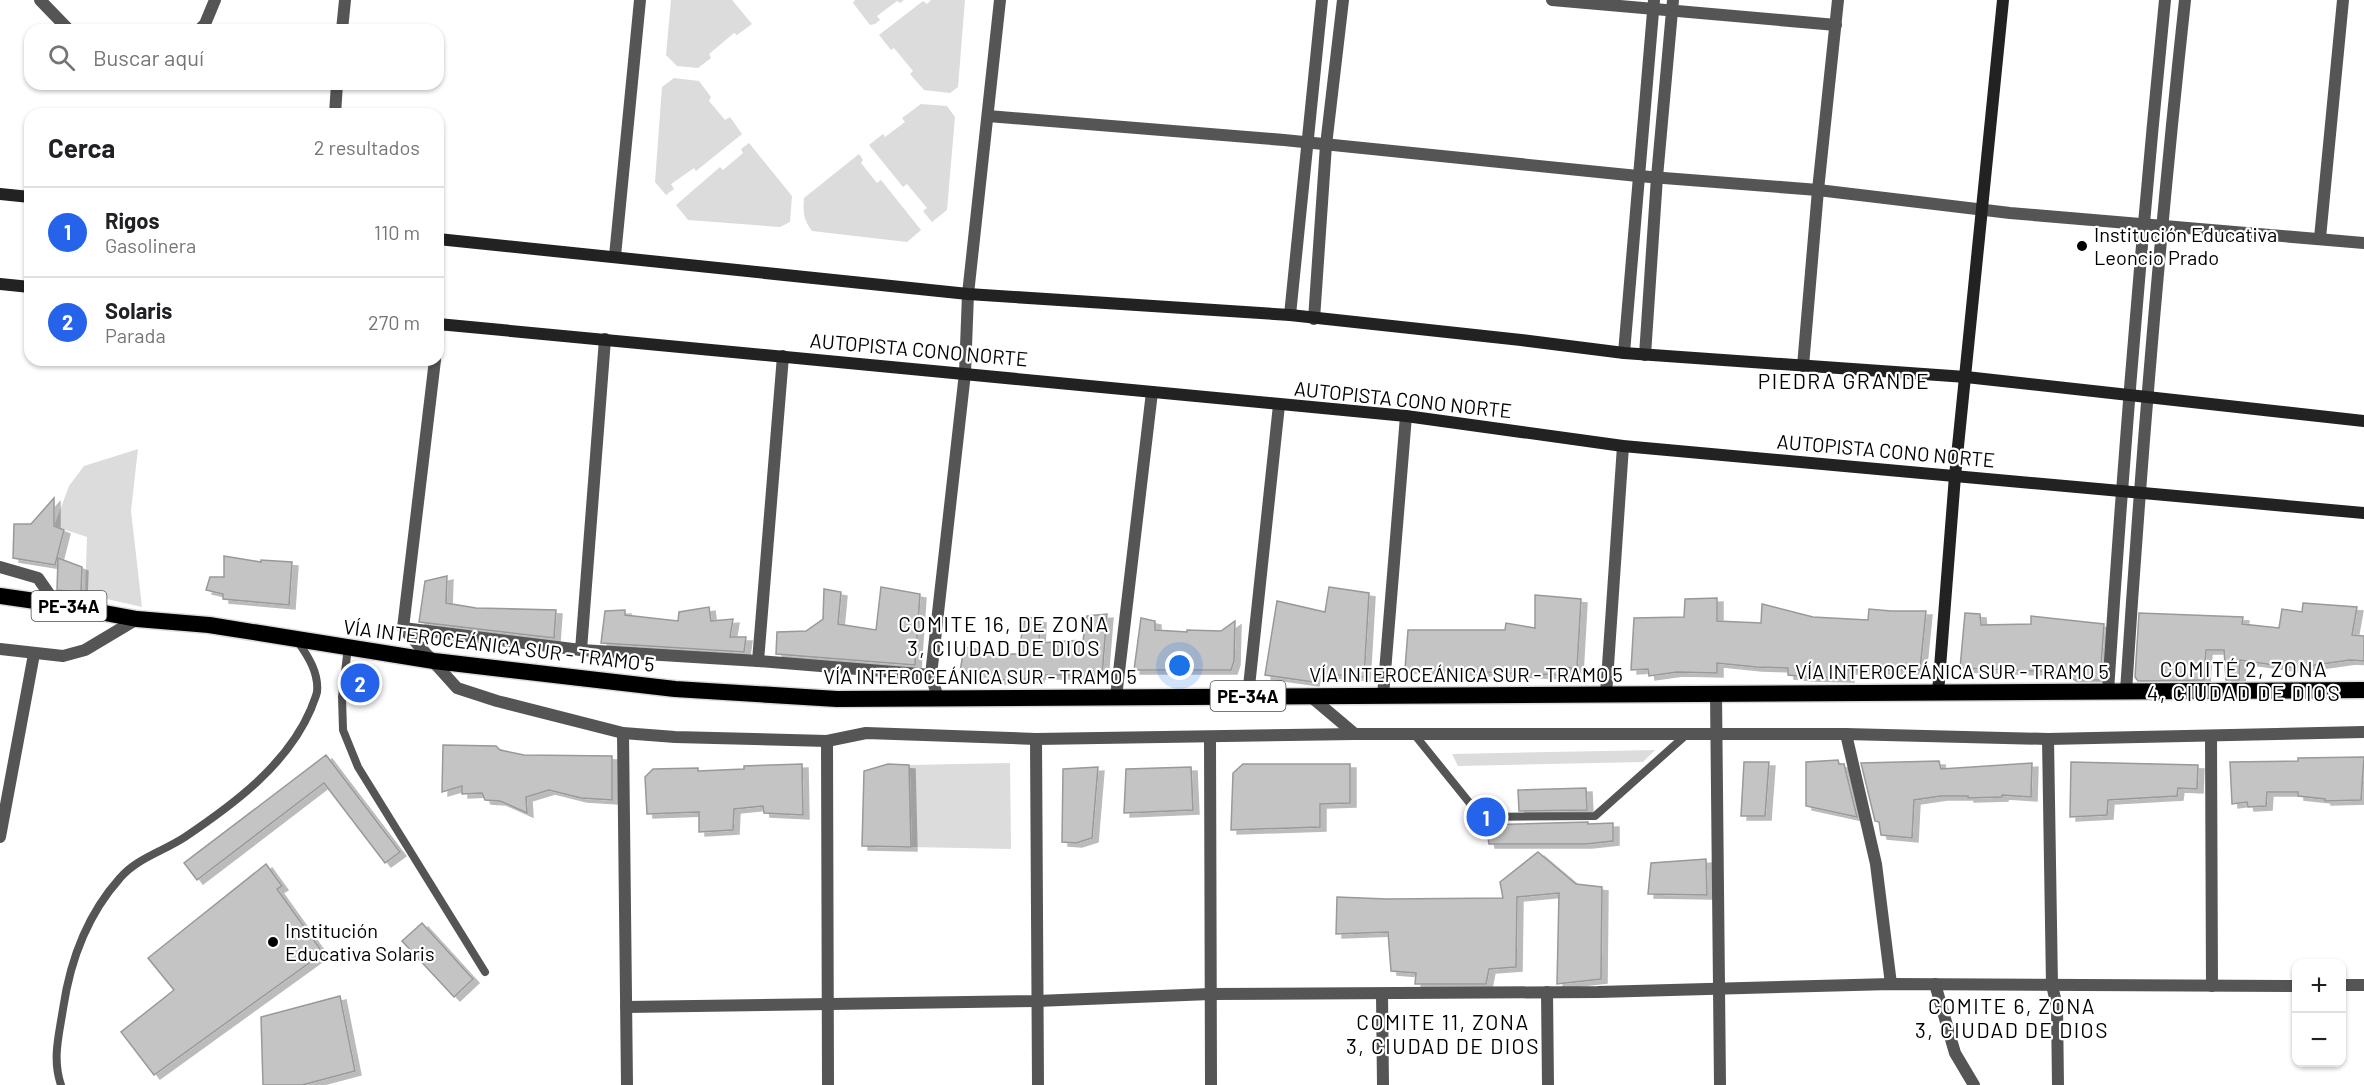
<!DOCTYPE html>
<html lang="es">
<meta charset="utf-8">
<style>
body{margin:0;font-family:Barlow,sans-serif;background:#f2f2f2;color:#202124}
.controls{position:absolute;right:18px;bottom:18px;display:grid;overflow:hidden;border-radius:12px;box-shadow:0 2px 4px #0004}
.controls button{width:54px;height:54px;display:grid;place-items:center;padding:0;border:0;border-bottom:2px solid #e0e0e0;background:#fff;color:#202124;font:30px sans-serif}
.you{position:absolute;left:1180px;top:666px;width:21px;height:21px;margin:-15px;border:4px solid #fff;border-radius:50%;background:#1a73e8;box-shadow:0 0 0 9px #1a73e833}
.badge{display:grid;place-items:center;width:39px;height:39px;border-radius:50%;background:#2563eb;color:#fff;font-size:20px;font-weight:700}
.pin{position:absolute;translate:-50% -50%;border:3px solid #fff;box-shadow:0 2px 6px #0006}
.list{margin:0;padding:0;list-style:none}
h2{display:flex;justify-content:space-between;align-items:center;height:78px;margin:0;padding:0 24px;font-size:26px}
h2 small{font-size:20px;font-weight:400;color:#757577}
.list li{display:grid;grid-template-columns:39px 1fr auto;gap:18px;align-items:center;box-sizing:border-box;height:90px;padding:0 24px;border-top:2px solid #e0e0e0}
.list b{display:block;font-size:22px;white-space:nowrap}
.list p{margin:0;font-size:20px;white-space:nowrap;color:#757577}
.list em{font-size:20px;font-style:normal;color:#757577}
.icon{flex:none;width:33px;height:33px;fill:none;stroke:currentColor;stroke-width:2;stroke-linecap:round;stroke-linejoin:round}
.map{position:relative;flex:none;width:2364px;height:1085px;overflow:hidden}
.search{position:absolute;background:#fff;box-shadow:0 2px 4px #0004;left:24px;top:24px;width:420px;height:66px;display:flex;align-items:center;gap:15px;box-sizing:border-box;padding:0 21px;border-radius:18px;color:#757577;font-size:22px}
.panel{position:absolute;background:#fff;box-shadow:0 2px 4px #0004;left:24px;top:108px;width:420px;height:258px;border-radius:18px}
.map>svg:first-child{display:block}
</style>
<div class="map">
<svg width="2364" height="1085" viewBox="0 0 2364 1085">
<defs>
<filter id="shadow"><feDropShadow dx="6" dy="4" stdDeviation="0" flood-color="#0004"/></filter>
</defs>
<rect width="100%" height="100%" fill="#fff"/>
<g fill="#dcdcdc">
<polygon points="671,0 732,0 752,24 737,35 734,33 709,54 711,58 698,68 677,66 666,55"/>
<polygon points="855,0 904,0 900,3 897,1 877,16 880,20 875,24 870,25 853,3"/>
<polygon points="931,0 965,0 958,87 950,93 924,90 910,74 913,71 894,48 891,50 879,35 923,1 927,4"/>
<polygon points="674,78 699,81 711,97 709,101 725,120 730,117 742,134 696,171 694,168 671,184 674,189 666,195 655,182 662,87"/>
<polygon points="921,104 947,106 955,117 947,210 932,222 923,211 927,208 907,184 903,187 869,145 883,134 885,137 905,122 902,118"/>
<polygon points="749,143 792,196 790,222 780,227 688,220 676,205 720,167 723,170 743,153 741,149"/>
<path d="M859 154 863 160 861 163 877 183 881 180 921 230 907 242 812 231C803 219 803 212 804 198Z"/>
<polygon points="138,449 131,511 142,607 85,594 87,537 54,526 69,486 84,466"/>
<polygon points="1655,750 1643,762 1458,766 1452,754"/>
<polygon points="1010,763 1011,849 911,847 909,765"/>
</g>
<g fill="#c4c4c4" stroke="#999" stroke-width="1.5" filter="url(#shadow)">
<polygon points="54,498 54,526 64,530 55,565 13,558 14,524 31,524"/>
<polygon points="224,556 261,562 261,560 292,562 289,605 223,599 223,594 206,590 210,577 224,577"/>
<polygon points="58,558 82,567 81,593 57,590"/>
<polygon points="447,576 446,603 476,608 556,610 554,638 419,622 425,581"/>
<polygon points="881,587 920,594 915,665 776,654 777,632 806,631 823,619 824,589 841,592 838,624 876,630"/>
<polygon points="1329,587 1369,593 1364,677 1315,673 1313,682 1265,675 1277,601 1325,612"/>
<polygon points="1535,595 1581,599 1577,669 1566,667 1564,675 1405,669 1408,630 1505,630 1506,623 1535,628"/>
<polygon points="1717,598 1717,621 1761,623 1762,604 1813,617 1868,620 1869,609 1891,611 1926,611 1920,670 1848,670 1848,678 1807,677 1788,675 1788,668 1756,667 1717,663 1717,673 1677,672 1649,676 1648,669 1631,670 1634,618 1684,617 1685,599"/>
<polygon points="2303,603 2357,607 2352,635 2364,636 2364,661 2350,660 2294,668 2240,660 2239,680 2226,680 2224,650 2206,650 2204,680 2138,681 2135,677 2139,613 2243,617 2242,624 2279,628 2282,609 2302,612"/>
<polygon points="709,607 711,621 733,619 730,637 746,637 744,652 601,643 605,611 625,610 625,615 678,621 679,612"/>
<polygon points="1965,613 1980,614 1981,625 2031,624 2031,616 2104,624 2100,680 2075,680 2062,672 1960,668"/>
<polygon points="1107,614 1102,675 1038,675 1038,678 999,680 999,674 960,672 964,647 1000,654 1018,654 1025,617 1040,619 1039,643 1083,640 1087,616"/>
<polygon points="1141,618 1155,621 1155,630 1187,632 1187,630 1221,631 1235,621 1234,661 1231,670 1184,670 1170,667 1170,670 1134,670"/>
<polygon points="443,745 496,746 500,750 524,755 612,756 612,800 581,798 549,790 526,797 527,813 500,801 485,800 482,793 462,794 462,786 442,792"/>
<polygon points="326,755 400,852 385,863 324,783 197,880 184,863"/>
<polygon points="2364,757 2361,800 2325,801 2325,799 2298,796 2298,792 2267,792 2266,806 2248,807 2247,802 2232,804 2230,762 2298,761 2298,758"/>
<polygon points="1838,760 1839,764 1844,764 1857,817 1806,806 1806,762"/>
<polygon points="1939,761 1941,769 2032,763 2031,797 2002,795 2002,797 1968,798 1968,796 1941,796 1914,800 1912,838 1881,835 1879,822 1875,821 1861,763"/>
<polygon points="1744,762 1769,762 1765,816 1741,816"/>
<polygon points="2071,762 2198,765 2197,789 2178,788 2177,796 2108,800 2107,815 2070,817"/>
<polygon points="802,764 803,815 764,813 763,806 734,809 733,830 699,832 699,812 647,814 645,777 653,769 698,768 698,771 744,769 744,766"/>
<polygon points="888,764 909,765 911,847 862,846 864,771"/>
<polygon points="1243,764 1350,764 1350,803 1320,804 1320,827 1231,830 1233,773"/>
<polygon points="1098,767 1092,838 1076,843 1062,842 1063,769"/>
<polygon points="1191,767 1193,810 1124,813 1126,769"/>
<polygon points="1586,788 1587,810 1519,811 1518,790"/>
<polygon points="1588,822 1588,824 1613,823 1613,841 1586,844 1489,844 1486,825"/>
<polygon points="1538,852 1576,884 1602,887 1601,979 1557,984 1559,893 1517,897 1516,967 1489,969 1486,984 1415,984 1416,973 1391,971 1388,932 1336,934 1337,897 1387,899 1503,898 1500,882"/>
<polygon points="1706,859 1707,895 1648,894 1651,863"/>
<polygon points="266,864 282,886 277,889 323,953 154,1075 121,1032 174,990 148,958"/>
<polygon points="422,923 473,979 454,997 402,941"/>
<polygon points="340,996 355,1071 302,1085 263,1085 261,1017"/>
</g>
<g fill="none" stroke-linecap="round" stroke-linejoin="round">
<g stroke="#dbdbdb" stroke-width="19">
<polyline id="trunk" points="0,596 56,604 137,619 209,625 434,661 675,689 837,699 2364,690"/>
</g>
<g stroke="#555" stroke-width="8">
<polyline points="348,647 342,697 343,730 358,767 485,972"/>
<polyline points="1414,734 1481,817 1595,816 1686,735"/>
<path d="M61 1085C52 1059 59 1035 63 1009 70 961 87 915 120 878 137 858 164 851 185 837 234 804 287 765 311 709 313 703 316 697 317 692 319 673 308 656 298 642"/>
</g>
<g stroke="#555" stroke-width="12">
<polyline points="40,0 69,30"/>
<polyline points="1552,0 1836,25"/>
<polyline points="199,30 205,24 215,0"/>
<polyline points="342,30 345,0"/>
<polyline points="335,114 337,84"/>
<polyline points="988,116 1284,140 1638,176 1818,190 2010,213 2364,243"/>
<polyline points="2320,238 2343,0"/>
<polyline points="1290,315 1322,0"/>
<polyline points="1314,319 1326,145 1343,0"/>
<polyline points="1624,353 1654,0"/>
<polyline points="1645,355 1657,177 1673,0"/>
<polyline points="1803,366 1818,190 1838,0"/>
<polyline points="0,567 38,578 56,604"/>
<polyline points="403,628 457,688 497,701 623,733 675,737 827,741 866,733 1036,739 1355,734 1846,734 2048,739 2364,732"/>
<polyline points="403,628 581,650 758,661 931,675"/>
<polyline points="403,628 435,360"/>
<polyline points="0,649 63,656 85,650 137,619"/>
<polyline points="581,650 605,339"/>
<polyline points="758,661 783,356"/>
<path d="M2108 691C2123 460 2142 230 2165 0"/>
<path d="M2126 691C2141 460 2160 230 2185 0"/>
<polyline points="1716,693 1720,1085"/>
<polyline points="1606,695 1623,446"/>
<polyline points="1248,696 1279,405"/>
<polyline points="1310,696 1355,734"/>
<polyline points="1383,696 1406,416"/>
<polyline points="1116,697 1152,392"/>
<polyline points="938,698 931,675 965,373 968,294 1000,0"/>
<polyline points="623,733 627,1085"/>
<polyline points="1846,734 1876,864 1891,984"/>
<polyline points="2211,736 2212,986"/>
<polyline points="1210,737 1211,1085"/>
<polyline points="1036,739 1038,1085"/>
<polyline points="2048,739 2052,985 2057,1007 2058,1085"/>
<polyline points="827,741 828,1085"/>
<polyline points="0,837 34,654"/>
<polyline points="1935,984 1955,1053 1974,1085"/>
<polyline points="2342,985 2364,985"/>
<polyline points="1547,992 1548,1085"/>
<polyline points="1382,994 1383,1085"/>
<polyline points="626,1007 1037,1001 1210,994 1598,992 1891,984 2296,986"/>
</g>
<polyline stroke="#555" stroke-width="12" points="615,256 640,0"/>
<g stroke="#222" stroke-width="12">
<polyline points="0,194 30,197"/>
<polyline points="438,239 968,294 1290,315 1521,340 1624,353 1966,377 2364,421"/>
<polyline points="0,284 30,287"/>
<polyline points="438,324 1406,416 1623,446 2364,513"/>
<polyline points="1938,693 1955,476 2003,0"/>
</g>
<use href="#trunk" stroke="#000" stroke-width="16"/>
</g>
<g fill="#000" stroke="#fff" stroke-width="2">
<circle cx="2082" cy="246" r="6"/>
<circle cx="273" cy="942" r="6"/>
</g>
<g text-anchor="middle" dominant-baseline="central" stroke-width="4.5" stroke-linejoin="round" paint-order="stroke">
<g fill="#fff" stroke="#4c4c4c" stroke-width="1.5">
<rect x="31.5" y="591" width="75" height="30" rx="4.5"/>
<rect x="1210.5" y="681" width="75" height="30" rx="4.5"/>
</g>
<g font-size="18" font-weight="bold" fill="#000">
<text x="69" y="606">PE-34A</text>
<text x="1248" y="696">PE-34A</text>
</g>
<g font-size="20" fill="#000" stroke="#fff" text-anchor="start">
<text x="2094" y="234">Institución Educativa<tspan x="2094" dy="23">Leoncio Prado</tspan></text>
<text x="285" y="930">Institución<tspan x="285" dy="23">Educativa Solaris</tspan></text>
</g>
<g font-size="20" fill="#000" stroke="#fff">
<text transform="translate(919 349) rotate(5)">AUTOPISTA CONO NORTE</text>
<text transform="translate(1403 399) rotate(6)">AUTOPISTA CONO NORTE</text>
<text transform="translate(1886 450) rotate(5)">AUTOPISTA CONO NORTE</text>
<text transform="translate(499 645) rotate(7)">VÍA INTEROCEÁNICA SUR - TRAMO 5</text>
<text x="1952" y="671">VÍA INTEROCEÁNICA SUR - TRAMO 5</text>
<text x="1466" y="674">VÍA INTEROCEÁNICA SUR - TRAMO 5</text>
<text x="980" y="676">VÍA INTEROCEÁNICA SUR - TRAMO 5</text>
</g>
<g font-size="21" letter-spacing="1.5" fill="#000" stroke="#fff">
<text x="1844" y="380">PIEDRA GRANDE</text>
<text x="1004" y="623">COMITE 16, DE ZONA<tspan x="1004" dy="24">3, CIUDAD DE DIOS</tspan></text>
<text x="2244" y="668">COMITÉ 2, ZONA<tspan x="2244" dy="24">4, CIUDAD DE DIOS</tspan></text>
<text x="2012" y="1005">COMITE 6, ZONA<tspan x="2012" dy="24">3, CIUDAD DE DIOS</tspan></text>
<text x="1443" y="1021">COMITE 11, ZONA<tspan x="1443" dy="24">3, CIUDAD DE DIOS</tspan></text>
</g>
</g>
</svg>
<div class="controls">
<button>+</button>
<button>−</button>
</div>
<div class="you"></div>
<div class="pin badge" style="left:1486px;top:817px">1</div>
<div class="pin badge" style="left:360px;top:683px">2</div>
<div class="search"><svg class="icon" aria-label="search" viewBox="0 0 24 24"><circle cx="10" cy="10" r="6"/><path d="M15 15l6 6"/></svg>Buscar aquí</div>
<section class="panel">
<h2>Cerca<small>2 resultados</small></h2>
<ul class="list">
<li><span class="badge">1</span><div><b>Rigos</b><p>Gasolinera</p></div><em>110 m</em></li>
<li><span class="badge">2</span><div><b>Solaris</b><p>Parada</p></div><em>270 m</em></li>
</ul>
</section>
</div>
